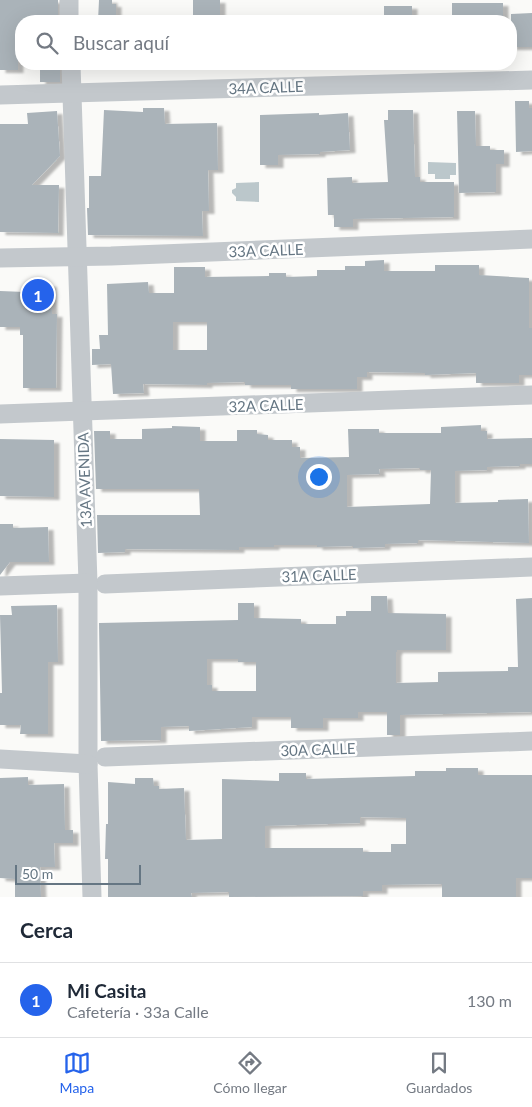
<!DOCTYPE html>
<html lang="es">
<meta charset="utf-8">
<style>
body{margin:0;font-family:Lato,sans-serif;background:#f6f6f7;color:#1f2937}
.scale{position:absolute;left:15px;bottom:12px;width:126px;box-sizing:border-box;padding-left:5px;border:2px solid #657683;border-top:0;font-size:14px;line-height:18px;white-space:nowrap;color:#657683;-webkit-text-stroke:4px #fff;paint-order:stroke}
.you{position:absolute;left:318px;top:476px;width:18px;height:18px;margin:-12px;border:4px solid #fff;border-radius:50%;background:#1a73e8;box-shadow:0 0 0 8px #1a73e833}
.badge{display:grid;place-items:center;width:32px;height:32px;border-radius:50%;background:#2563eb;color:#fff;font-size:16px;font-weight:700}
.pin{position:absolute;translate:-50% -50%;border:2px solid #fff;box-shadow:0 1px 5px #0006}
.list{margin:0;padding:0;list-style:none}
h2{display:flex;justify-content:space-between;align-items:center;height:65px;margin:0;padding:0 20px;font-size:21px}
h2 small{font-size:16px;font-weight:400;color:#747a83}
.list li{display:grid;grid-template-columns:32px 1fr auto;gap:15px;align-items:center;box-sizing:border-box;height:75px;padding:0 20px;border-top:1px solid #e0e1e3}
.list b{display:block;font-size:19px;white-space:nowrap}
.list p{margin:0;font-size:16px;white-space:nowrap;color:#747a83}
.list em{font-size:16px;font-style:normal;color:#747a83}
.icon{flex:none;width:28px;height:28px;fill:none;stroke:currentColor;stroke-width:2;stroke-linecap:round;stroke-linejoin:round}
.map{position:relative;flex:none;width:532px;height:897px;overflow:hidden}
.search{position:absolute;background:#fff;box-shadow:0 5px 20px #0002;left:15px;right:15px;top:15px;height:55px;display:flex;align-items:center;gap:12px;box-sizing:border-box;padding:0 18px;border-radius:20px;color:#747a83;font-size:19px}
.sheet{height:140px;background:#fff}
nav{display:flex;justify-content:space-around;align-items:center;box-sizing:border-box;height:70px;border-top:1px solid #e0e1e3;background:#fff;font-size:14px;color:#747a83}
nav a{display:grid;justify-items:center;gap:2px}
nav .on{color:#2563eb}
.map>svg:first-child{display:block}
</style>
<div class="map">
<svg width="532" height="897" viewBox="0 0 532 897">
<defs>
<filter id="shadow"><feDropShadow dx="5.5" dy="3" stdDeviation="1" flood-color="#0004"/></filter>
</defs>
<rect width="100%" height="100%" fill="#fafaf8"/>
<g fill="#bbc7cb">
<polygon points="428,162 456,163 456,175 450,175 450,179 435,179 435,174 428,174"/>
<polygon points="259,182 259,202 236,201 236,197 232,193 232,190 236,188 236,183"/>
</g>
<g fill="#aab3b9" fill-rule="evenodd" filter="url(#shadow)">
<polygon points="0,0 58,0 58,21 21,21 21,31 18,31 18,70 0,70"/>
<polygon points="99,0 112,0 112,4 116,4 116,21 98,21"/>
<rect x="193" y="0" width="27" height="21"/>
<rect x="452" y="3" width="51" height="18"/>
<rect x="384" y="6" width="28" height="15"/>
<polygon points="532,13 532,47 511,47 511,14"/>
<rect x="40" y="64" width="20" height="18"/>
<polygon points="515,101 529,101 529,108 532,108 532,151 516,152"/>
<polygon points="143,108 164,108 165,124 217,123 218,170 208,170 209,211 202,211 203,236 88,235 87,208 89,208 89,176 101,176 104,110 143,112"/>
<polygon points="388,110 413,110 415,177 420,177 420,182 454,182 454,217 353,219 353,227 334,227 334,215 328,215 327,178 352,177 352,183 388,182 384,120 388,120"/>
<polygon points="57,111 60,156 32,185 59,185 58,233 0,232 0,124 28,124 27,113"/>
<polygon points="457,111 475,111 476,146 490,146 490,150 504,150 504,164 496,164 496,192 459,193"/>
<polygon points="319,113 319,115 348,113 350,150 320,152 320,154 278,155 278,165 260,165 260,115"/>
<path d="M384 260V271H435V265H479V275L529 278V328H532V375H519V383H476V373L425 375V373L367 372V377H357V389H291V385H245V382L207 383V385L143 384 144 393 113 394 111 364 92 365V349H100L99 335H108L107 284 148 282 149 293H174V267H205V277L269 276V273H286V277L317 276V270H345V266H365V261ZM173 322H207V350H173Z"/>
<polygon points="51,284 52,314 57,314 56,388 23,388 23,335 20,335 20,327 0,327 0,291 25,292 25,285"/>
<path d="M481 425V431H487V439L532 438V464H520V466L487 467V470L455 471V503L498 502V500L528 499 529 543 418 540V543L385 544V547L353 548V546L317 547V545H274V547H239V550L125 549V552L98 553 97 515H200L199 489H96L94 431H110V439H142V429L172 428V426L200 427V441H237V430H257V434L268 435V440H292V447H300V458L349 457 348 429H379V433H441V427ZM420 468V470H431L430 504 347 507V475L380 474 379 469Z"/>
<polygon points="0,439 54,440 54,497 0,496"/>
<polygon points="0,524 13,524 13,528 48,527 49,562 10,562 0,575"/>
<path d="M371 596H387L388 613 446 614V650H397V652H396V683L438 682V672L508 671V667H518L516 599 532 598V712L400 715V735H387V712H358V718H323V728H291V717H252V727L189 731V726L161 727V740L101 741 99 623 238 620V603H254V618L301 619V624H336V616H346V611H371ZM207 659H238V662H256V691H212V685H207Z"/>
<polygon points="57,605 58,662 48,662 48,734 20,734 21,725 0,725 0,693 2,693 0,615 12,615 11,606"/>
<path d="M446 768H478V775H532V878H516V897H442V884L382 885V891H363V896L229 897V892L191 893 192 897H108V859H105L106 824H108V782L135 784V778H153L154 786H159V789L184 788 186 840 222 839V779L279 781V773H306V779L415 776V771H446ZM360 817 406 818V844H391V852H363V848H265V826L360 823Z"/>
<polygon points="28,777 28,785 64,784 65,830 73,830 73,843 54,843 55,867 40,867 41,897 15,897 15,879 0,878 0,778"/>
</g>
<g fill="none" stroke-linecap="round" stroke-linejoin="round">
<g stroke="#c3c8cc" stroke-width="19">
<polyline points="69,0 69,21"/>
<polyline points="71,64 88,583 88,764 92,897"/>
<polyline points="0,95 532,80"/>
<polyline points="0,258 111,256 532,239"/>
<polyline points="0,414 532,395"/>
<polyline points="105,584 532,567"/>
<polyline points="0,586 88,583"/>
<polyline points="105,757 532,741"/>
<polyline points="0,759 88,764"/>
</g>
</g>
<g text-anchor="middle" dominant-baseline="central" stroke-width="5" stroke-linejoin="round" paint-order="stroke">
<g font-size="15" fill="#657683" stroke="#fff">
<text transform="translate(266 87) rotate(-2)">34A CALLE</text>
<text transform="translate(266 250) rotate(-2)">33A CALLE</text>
<text transform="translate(266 405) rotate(-2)">32A CALLE</text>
<text transform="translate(84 480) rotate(-92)">13A AVENIDA</text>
<text transform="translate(319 575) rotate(-2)">31A CALLE</text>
<text transform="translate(318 749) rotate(-2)">30A CALLE</text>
</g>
</g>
</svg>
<div class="scale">50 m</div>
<div class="you"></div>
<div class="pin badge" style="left:38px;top:295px">1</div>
<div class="search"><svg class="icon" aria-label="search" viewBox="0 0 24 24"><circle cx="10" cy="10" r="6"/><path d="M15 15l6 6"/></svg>Buscar aquí</div>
</div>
<section class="sheet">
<h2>Cerca<small></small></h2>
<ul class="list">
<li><span class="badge">1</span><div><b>Mi Casita</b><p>Cafetería · 33a Calle</p></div><em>130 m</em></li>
</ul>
</section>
<nav>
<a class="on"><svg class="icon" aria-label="map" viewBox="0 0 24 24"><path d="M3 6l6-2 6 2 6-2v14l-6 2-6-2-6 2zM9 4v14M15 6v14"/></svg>Mapa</a>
<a><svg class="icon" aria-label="directions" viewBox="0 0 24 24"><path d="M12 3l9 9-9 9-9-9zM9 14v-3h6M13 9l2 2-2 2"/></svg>Cómo llegar</a>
<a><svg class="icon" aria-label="saved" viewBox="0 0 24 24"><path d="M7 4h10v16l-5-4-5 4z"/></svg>Guardados</a>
</nav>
